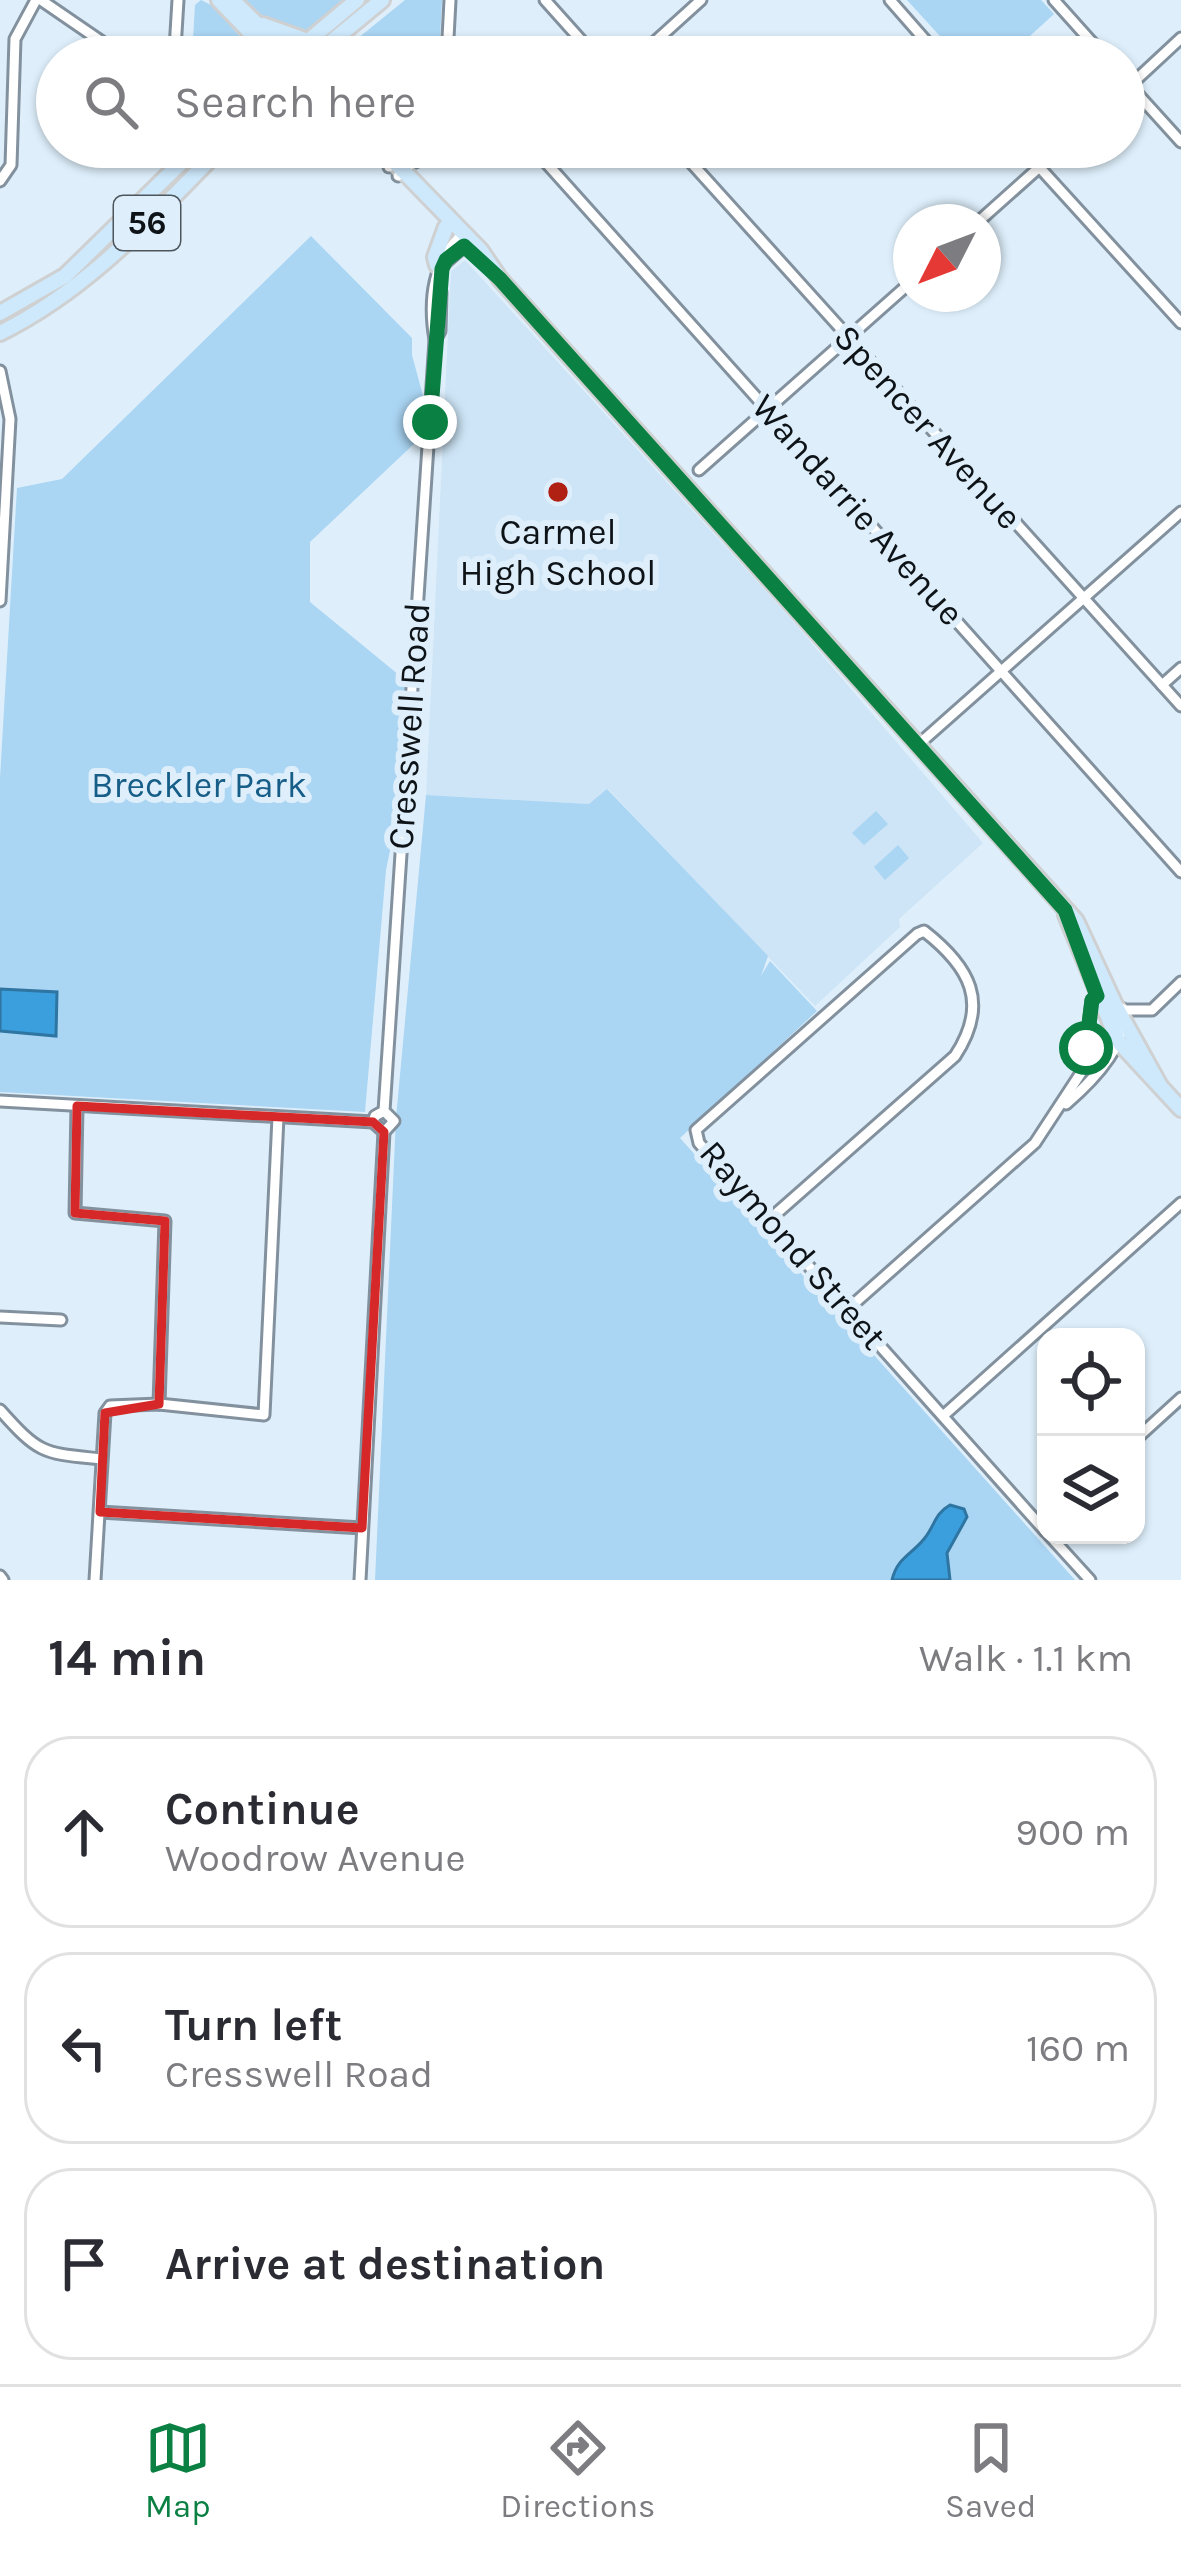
<!DOCTYPE html>
<meta charset="utf-8">
<style>
body{margin:0;font-family:Karla,sans-serif;background:#f7f7f7;color:#2b2b33}
.controls{position:absolute;right:36px;bottom:36px;display:grid;overflow:hidden;border-radius:24px;box-shadow:0 3px 9px #0004}
.controls button{width:108px;height:108px;display:grid;place-items:center;padding:0;border:0;border-bottom:3px solid #e1e1e2;background:#fff;color:#2b2b33;font:60px sans-serif}
.compass{position:absolute;left:893px;top:204px;width:108px;height:108px;border-radius:50%;background:#fff;box-shadow:0 3px 9px #0004;rotate:228deg}
.stop{position:absolute;width:36px;height:36px;margin:-27px;border:9px solid #0b8043;border-radius:50%;background:#fff}
.stop.end{background:#0b8043;border-color:#fff;box-shadow:0 3px 12px #0008}
.list{margin:0;padding:0;list-style:none}
h2{display:flex;justify-content:space-between;align-items:center;height:156px;margin:0;padding:0 48px;font-size:51px}
h2 small{font-size:39px;font-weight:400;color:#7c7c81}
.list li{display:grid;grid-template-columns:78px 1fr auto;gap:36px;align-items:center;box-sizing:border-box;height:192px;margin:0 24px 24px;padding:0 24px;border:3px solid #e1e1e2;border-radius:48px}
.list b{display:block;font-size:45px;white-space:nowrap}
.list p{margin:0;font-size:39px;white-space:nowrap;color:#7c7c81}
.list em{font-size:39px;font-style:normal;color:#7c7c81}
.icon{flex:none;width:66px;height:66px;fill:none;stroke:currentColor;stroke-width:2;stroke-linecap:round;stroke-linejoin:round}
.map{position:relative;flex:none;width:1181px;height:1580px;overflow:hidden}
.search{position:absolute;background:#fff;box-shadow:0 3px 9px #0004;left:36px;right:36px;top:36px;height:132px;display:flex;align-items:center;gap:30px;box-sizing:border-box;padding:0 42px;border-radius:66px;color:#7c7c81;font-size:45px}
.sheet{height:804px;background:#fff}
nav{display:flex;justify-content:space-around;align-items:center;box-sizing:border-box;height:168px;border-top:3px solid #e1e1e2;background:#fff;font-size:33px;color:#7c7c81}
nav a{display:grid;justify-items:center;gap:6px}
nav .on{color:#0b8043}
.map>svg:first-child{display:block}
</style>
<div class="map">
<svg width="1181" height="1580" viewBox="0 0 1181 1580">
<rect width="100%" height="100%" fill="#deeffb"/>
<polygon fill="#cde5f6" points="465,260 791,619 983,843 899,919 900,927 815,1006 608,789 590,804 426,795 451,271"/>
<g fill="#aad5f3">
<polygon points="201,0 213,6 258,57 192,57 195,5"/>
<polygon points="232,0 357,0 290,56"/>
<polygon points="405,0 442,0 439,57 341,57 341,52"/>
<polygon points="907,0 1041,0 1054,14 1007,57 959,57"/>
<polygon points="311,236 412,338 412,355 430,422 416,442 310,542 310,602 405,680 399,807 386,870 365,1112 0,1092 0,778 17,488 62,479"/>
<polygon points="607,789 768,956 761,976 770,961 817,1011 680,1138 1075,1580 375,1580 396,1118 426,795 589,804"/>
<polygon points="876,811 888,824 864,845 852,833"/>
<polygon points="898,845 909,858 885,880 874,867"/>
</g>
<g fill="#3c9fdd" stroke="#2e75a2" stroke-width="3">
<polygon points="0,989 57,992 56,1036 0,1031"/>
<path d="M950 1505 964 1509 967 1517 947 1553 950 1580H892C897 1558 911 1555 924 1539 935 1526 934 1514 950 1505Z"/>
</g>
<g fill="none" stroke-linecap="round" stroke-linejoin="round">
<g stroke="#82919d" stroke-width="15">
<g id="street">
<polyline points="41,0 124,57"/>
<polyline points="545,0 596,57"/>
<polyline points="890,0 940,57"/>
<polyline points="1054,0 1105,57"/>
<polyline points="170,57 175,49 178,0"/>
<polyline points="447,57 450,0"/>
<polyline points="638,57 701,0"/>
<polyline points="1124,79 1181,142"/>
<polyline points="1124,91 1181,38"/>
<polyline points="677,147 1181,706"/>
<polyline points="1021,147 1181,323"/>
<polyline points="533,148 1181,872"/>
<polyline points="389,167 428,149 510,153 535,147"/>
<polyline points="398,176 411,164 438,152"/>
<polyline points="0,181 11,165 15,39 36,0"/>
<polyline points="978,222 1062,147"/>
<polyline points="444,264 471,240"/>
<polyline points="435,340 440,331 441,292"/>
<polyline points="0,371 10,419 0,601"/>
<polyline points="699,470 911,282"/>
<polyline points="1162,685 1181,668"/>
<polyline points="919,744 1181,512"/>
<polyline points="1115,1005 1125,1010 1152,1010 1181,982"/>
<polyline points="1090,1060 1086,1049 1092,1000 1097,996"/>
<polyline points="0,1101 373,1122"/>
<path d="M1066 1104C1088 1085 1122 1051 1123 1021"/>
<polyline points="77,1106 75,1213 165,1221 159,1404"/>
<path d="M384 1111 394 1121 384 1132 373 1122 375 1116 384 1111 435 340C428 299 433 260 464 233"/>
<path d="M770 1219 955 1056C990 1003 970 967 924 931L917 934 696 1130 699 1143 1046 1532"/>
<polyline points="848,1309 1035,1143 1111,1027"/>
<polyline points="0,1317 61,1320"/>
<path d="M0 1410C40 1455 43 1453 101 1459"/>
<polyline points="943,1416 1181,1203"/>
<polyline points="1136,1439 1181,1398"/>
<polyline points="100,1512 362,1528"/>
<polyline points="1049,1535 1090,1580"/>
<polyline points="0,1576 3,1580"/>
<polyline points="95,1580 105,1413 110,1406 159,1404 264,1415 278,1117"/>
<polyline points="360,1580 384,1132"/>
</g>
</g>
<g stroke="#cfd0d1" stroke-width="20">
<g id="primary">
<polyline points="219,0 274,57"/>
<polyline points="232,0 291,57"/>
<polyline points="263,25 305,40"/>
<polyline points="289,57 357,0"/>
<polyline points="313,57 382,0"/>
<polyline points="380,147 481,251 500,279 1076,921 1115,1005 1160,1086"/>
<polyline points="437,265 435,257 446,227"/>
<polyline points="0,313 65,276 197,147"/>
<path d="M0 333C89 289 153 217 222 147"/>
<polyline points="1066,915 1118,1041 1181,1109"/>
</g>
</g>
<use href="#street" stroke="#fff" stroke-width="9"/>
<use href="#primary" stroke="#cee9fc" stroke-width="14"/>
</g>
<g fill="none" stroke-linecap="round" stroke-linejoin="round">
<polyline stroke="#0b8043" stroke-width="15" points="430,422 442,269 446,260 464,246 500,279 1065,910 1097,996 1092,1000 1086,1048"/>
</g>
<path fill="none" stroke="#d62828" stroke-width="9" stroke-linejoin="round" d="M77 1106 373 1122 384 1132 362 1528 100 1512 105 1413 159 1404 165 1221 75 1213Z"/>
<circle fill="#b02113" stroke="#deeffb" stroke-width="4.5" cx="558" cy="492" r="12"/>
<g text-anchor="middle" dominant-baseline="central" stroke-width="12" stroke-linejoin="round" paint-order="stroke">
<rect fill="#deeffb" stroke="#4c555c" stroke-width="3" x="114" y="196" width="66" height="54" rx="9"/>
<g font-size="33" font-weight="bold" fill="#0e1318">
<text x="147" y="223">56</text>
</g>
<g font-size="36" fill="#0e1318" stroke="#deeffb">
<text transform="translate(928 427) rotate(48)">Spencer Avenue</text>
<text transform="translate(858 510) rotate(48)">Wandarrie Avenue</text>
<text transform="translate(409 726) rotate(-86)">Cresswell Road</text>
<text transform="translate(793 1245) rotate(49)">Raymond Street</text>
</g>
<g font-size="36" fill="#0e1318" stroke="#deeffb">
<text x="558" y="532">Carmel<tspan x="558" dy="41">High School</tspan></text>
</g>
<g font-size="36" fill="#165d87" stroke="#deeffb">
<text x="199" y="785">Breckler Park</text>
</g>
</g>
</svg>
<div class="controls">
<button><svg class="icon" aria-label="locate" viewBox="0 0 24 24"><circle cx="12" cy="12" r="6"/><path d="M12 2v4M12 18v4M2 12h4M18 12h4"/></svg></button>
<button><svg class="icon" aria-label="layers" viewBox="0 0 24 24"><path d="M12 4l9 5-9 5-9-5zM3 14l9 5 9-5"/></svg></button>
</div>
<svg class="compass" viewBox="-18 -18 36 36"><path d="M0-13l5 13h-10z" fill="#e53935"/><path d="M0 13l5-13h-10z" fill="#7c7c81"/></svg>
<div class="stop" style="left:1086px;top:1048px"></div>
<div class="stop end" style="left:430px;top:422px"></div>
<div class="search"><svg class="icon" aria-label="search" viewBox="0 0 24 24"><circle cx="10" cy="10" r="6"/><path d="M15 15l6 6"/></svg>Search here</div>
</div>
<section class="sheet">
<h2>14 min<small>Walk · 1.1 km</small></h2>
<ul class="list">
<li><svg class="icon" aria-label="ahead" viewBox="0 0 24 24"><path d="M12 20V5M6 11l6-6 6 6"/></svg><div><b>Continue</b><p>Woodrow Avenue</p></div><em>900 m</em></li>
<li><svg class="icon" aria-label="left" viewBox="0 0 24 24"><path d="M17 20v-9H6M10 6l-5 5 5 5"/></svg><div><b>Turn left</b><p>Cresswell Road</p></div><em>160 m</em></li>
<li><svg class="icon" aria-label="arrive" viewBox="0 0 24 24"><path d="M6 21V4h12l-3 4 3 4H6"/></svg><div><b>Arrive at destination</b></div></li>
</ul>
</section>
<nav>
<a class="on"><svg class="icon" aria-label="map" viewBox="0 0 24 24"><path d="M3 6l6-2 6 2 6-2v14l-6 2-6-2-6 2zM9 4v14M15 6v14"/></svg>Map</a>
<a><svg class="icon" aria-label="directions" viewBox="0 0 24 24"><path d="M12 3l9 9-9 9-9-9zM9 14v-3h6M13 9l2 2-2 2"/></svg>Directions</a>
<a><svg class="icon" aria-label="saved" viewBox="0 0 24 24"><path d="M7 4h10v16l-5-4-5 4z"/></svg>Saved</a>
</nav>
